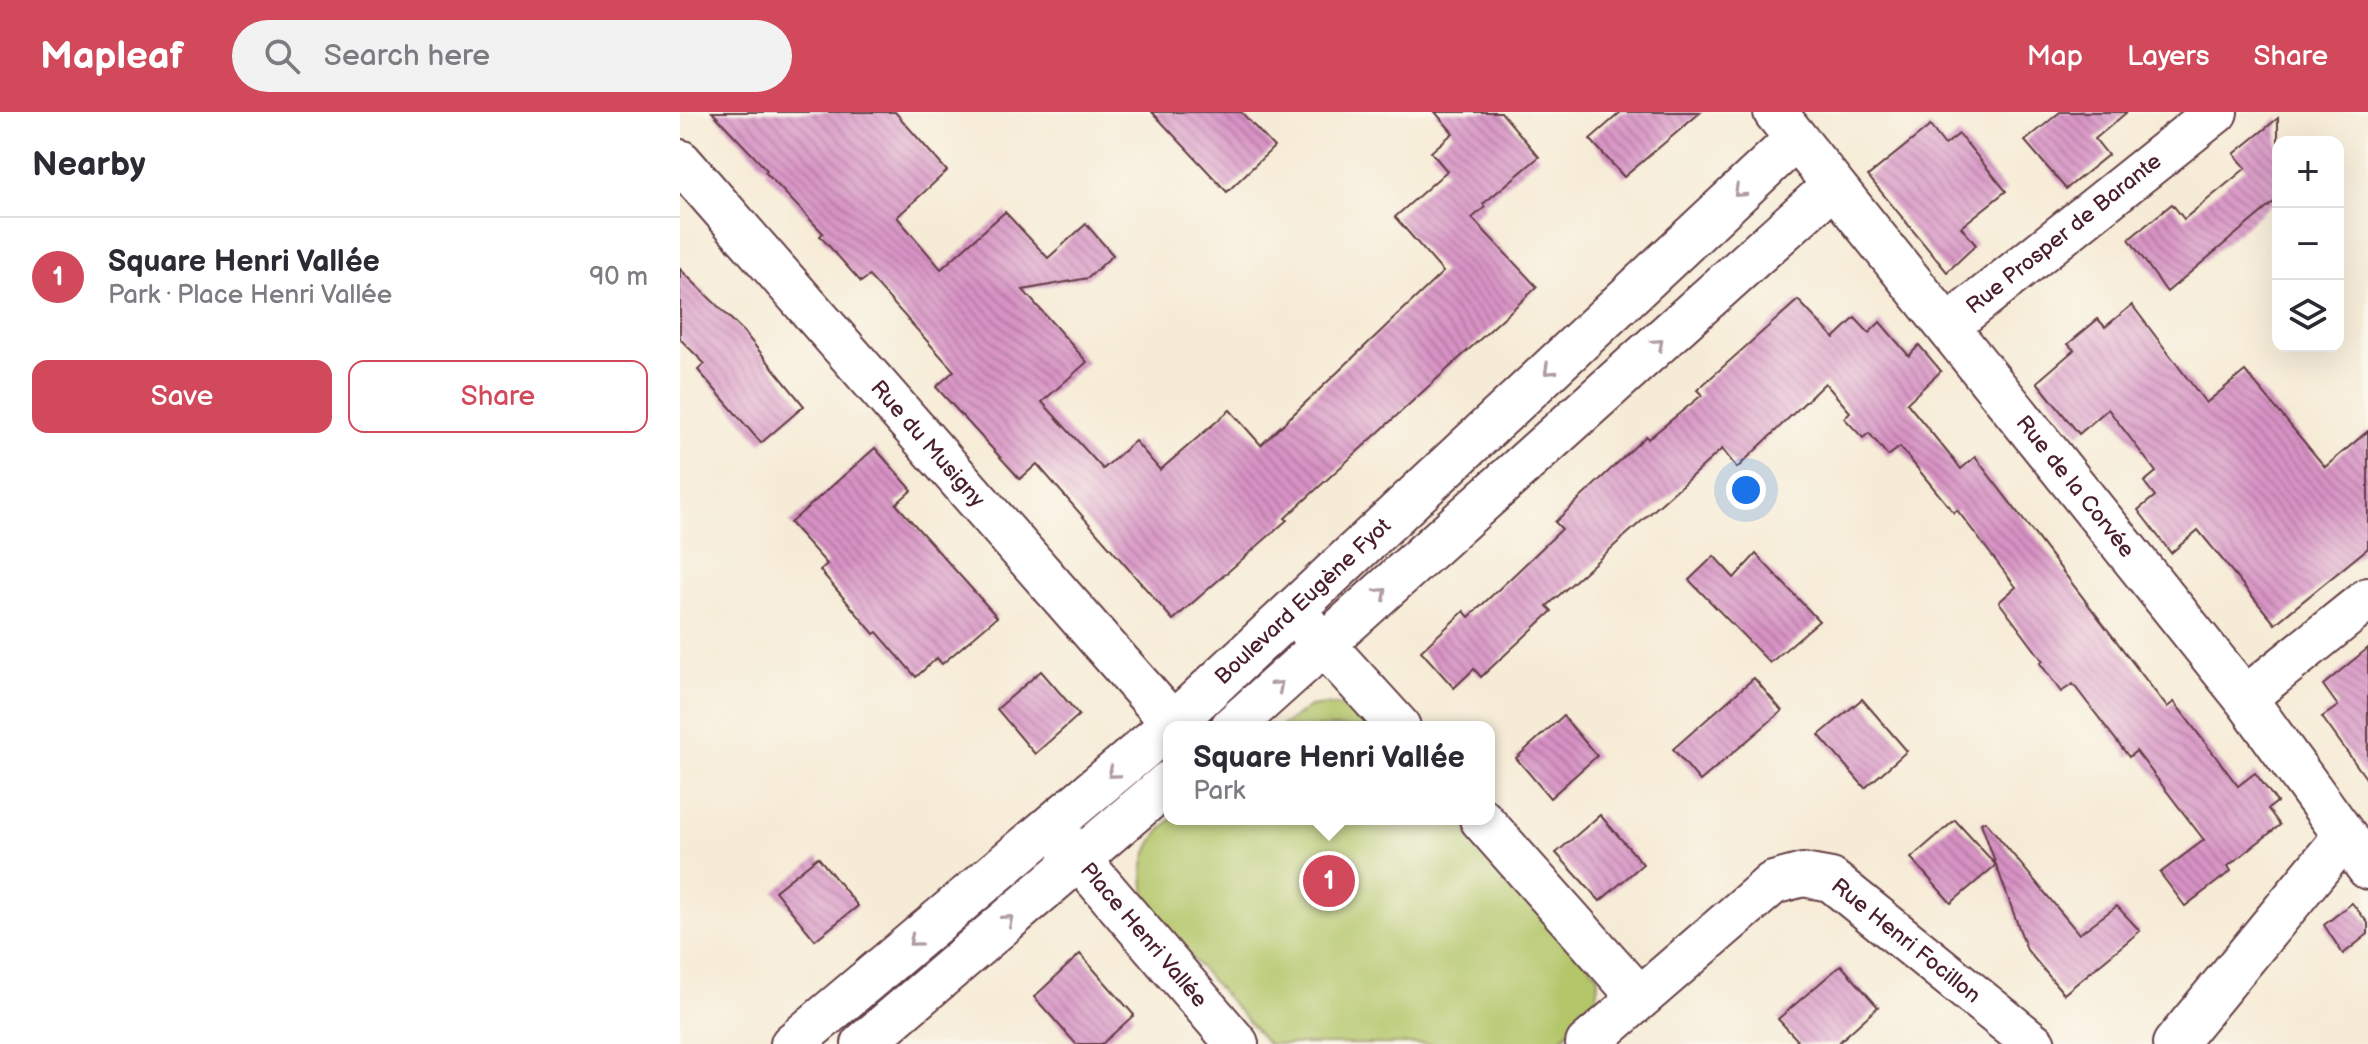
<!DOCTYPE html>
<meta charset="utf-8">
<style>
body{margin:0;font-family:"Balsamiq Sans",sans-serif;background:#f2f2f3;color:#2b2b33}
.controls{position:absolute;right:24px;top:24px;display:grid;overflow:hidden;border-radius:16px;box-shadow:0 8px 32px #0002}
.controls button{width:72px;height:72px;display:grid;place-items:center;padding:0;border:0;border-bottom:2px solid #e1e1e2;background:#fff;color:#2b2b33;font:40px sans-serif}
.you{position:absolute;left:1066px;top:378px;width:28px;height:28px;margin:-20px;border:6px solid #fff;border-radius:50%;background:#1a73e8;box-shadow:0 0 0 12px #1a73e833}
.badge{display:grid;place-items:center;width:52px;height:52px;border-radius:50%;background:#d1495b;color:#fff;font-size:26px;font-weight:700}
.pin{position:absolute;translate:-50% -50%;border:4px solid #fff;box-shadow:0 2px 8px #0006}
.popup{position:absolute;left:483px;top:609px;width:332px;height:104px;box-sizing:border-box;display:grid;place-content:center;border-radius:16px;background:#fff;filter:drop-shadow(0 2px 6px #0005);font-size:26px;white-space:nowrap;color:#7c7c81}
.popup b{font-size:30px;color:#2b2b33}
.popup::after{content:'';position:absolute;left:50%;top:100%;margin-left:-16px;border:16px solid transparent;border-top-color:#fff}
.list{margin:0;padding:0;list-style:none}
h2{display:flex;justify-content:space-between;align-items:center;height:104px;margin:0;padding:0 32px;font-size:34px}
h2 small{font-size:26px;font-weight:400;color:#7c7c81}
.list li{display:grid;grid-template-columns:52px 1fr auto;gap:24px;align-items:center;box-sizing:border-box;height:120px;padding:0 32px;border-top:2px solid #e1e1e2}
.list b{display:block;font-size:30px;white-space:nowrap}
.list p{margin:0;font-size:26px;white-space:nowrap;color:#7c7c81}
.list em{font-size:26px;font-style:normal;color:#7c7c81}
.actions{display:flex;gap:16px;padding:24px 32px}
.actions a{flex:1;padding:18px 0;border:2px solid #d1495b;border-radius:16px;text-align:center;font-size:28px;color:#d1495b}
.actions .main{background:#d1495b;color:#fff}
.icon{flex:none;width:44px;height:44px;fill:none;stroke:currentColor;stroke-width:2;stroke-linecap:round;stroke-linejoin:round}
.map{position:relative;flex:none;width:1688px;height:932px;overflow:hidden}
header{display:flex;align-items:center;gap:48px;box-sizing:border-box;height:112px;padding:0 40px;background:#d1495b;color:#fff}
header strong{font-size:38px}
nav{display:flex;gap:44px;margin-inline-start:auto;font-size:28px}
.search{width:560px;height:72px;background:#f2f2f3;display:flex;align-items:center;gap:20px;box-sizing:border-box;padding:0 28px;border-radius:44px;color:#7c7c81;font-size:30px}
main{display:flex}
aside{flex:1;background:#fff}
.map>svg:first-child{display:block}
</style>
<header>
<strong>Mapleaf</strong>
<div class="search"><svg class="icon" aria-label="search" viewBox="0 0 24 24"><circle cx="10" cy="10" r="6"/><path d="M15 15l6 6"/></svg>Search here</div>
<nav><a>Map</a><a>Layers</a><a>Share</a></nav>
</header>
<main>
<aside>
<h2>Nearby<small></small></h2>
<ul class="list">
<li><span class="badge">1</span><div><b>Square Henri Vallée</b><p>Park · Place Henri Vallée</p></div><em>90 m</em></li>
</ul>
<div class="actions"><a class="main">Save</a><a>Share</a></div>
</aside>
<div class="map">
<svg width="1688" height="932" viewBox="0 0 1688 932">
<defs>
<pattern id="building-back-hatch" width="6" height="6" patternUnits="userSpaceOnUse" patternTransform="scale(2)"><rect width="6" height="6" fill="#d792c4"/><path d="M-1 5l2 2M0 0l6 6M5-1l2 2" fill="none" stroke="#b0779f"/></pattern>
</defs>
<rect width="100%" height="100%" fill="#fbf7ec"/>
<filter id="ink" filterUnits="userSpaceOnUse"><feTurbulence type="fractalNoise" baseFrequency=".0125" numOctaves="2"/><feDisplacementMap in="SourceGraphic" scale="16" xChannelSelector="R" yChannelSelector="G"/><feConvolveMatrix kernelMatrix="1 2 1 2 8 2 1 2 1" color-interpolation-filters="sRGB"/></filter>
<filter id="wash" filterUnits="userSpaceOnUse"><feTurbulence type="fractalNoise" baseFrequency=".006" numOctaves="4" result="noise"/><feDisplacementMap in="SourceGraphic" scale="32" xChannelSelector="R" yChannelSelector="G"/><feGaussianBlur stdDeviation="1.8" result="paint"/><feColorMatrix in="noise" values="0 0 0 0 0 0 0 0 0 0 0 0 0 0 0 0 0 1.4 0 .05"/><feComposite in="paint" operator="in"/></filter>
<g filter="url(#wash)">
<rect width="100%" height="100%" fill="#f6ebd6"/>
<g fill="#b3c66a" stroke="#7e724a" stroke-width="2">
<path d="M645 593C666 593 683 599 697 615H600L630 595Z"/>
<path d="M492 707H779L918 863 917 892 876 932H588L475 805C455 769 460 734 492 707Z"/>
</g>
<g id="blocks">
<g fill="url(#building-back-hatch)">
<polygon points="32,0 215,0 267,59 217,105 261,157 325,100 368,146 406,112 433,143 408,166 343,178 407,250 362,290 423,357 455,329 480,358 550,298 581,333 763,160 715,105 767,59 751,40 773,21 755,0 821,0 859,45 803,92 805,95 792,106 857,175 605,406 607,408 493,508 357,352 340,367 256,275 274,259 189,164 181,170 140,124 143,121 85,60 87,58"/>
<polygon points="472,0 561,0 594,35 547,80"/>
<polygon points="941,0 1021,0 944,65 910,27"/>
<polygon points="1380,0 1447,0 1415,27 1428,43 1386,77 1345,29"/>
<polygon points="1598,6 1598,95 1594,90 1487,180 1449,127 1492,92 1504,107 1566,56 1554,42"/>
<polygon points="1250,14 1265,33 1279,22 1326,79 1281,115 1296,133 1267,160 1188,64"/>
<polygon points="0,157 63,219 124,294 81,331 18,258 25,252 0,227"/>
<polygon points="1118,188 1154,226 1175,206 1189,221 1200,210 1229,244 1239,233 1261,259 1227,291 1281,357 1295,345 1487,595 1494,590 1558,674 1575,661 1597,690 1588,697 1600,713 1548,754 1551,759 1505,794 1480,761 1524,728 1456,639 1449,645 1393,572 1381,580 1360,551 1363,549 1319,490 1336,475 1277,398 1274,401 1220,335 1208,344 1189,321 1183,326 1164,306 1170,300 1145,271 1057,356 1042,337 867,494 872,499 801,565 794,557 774,576 741,539 784,499 789,505 836,461 882,417 875,410 966,324 968,327 1022,283 1017,278"/>
<polygon points="1452,193 1526,291 1565,259 1645,355 1688,319 1688,436 1595,512 1518,418 1491,441 1458,398 1475,384 1464,370 1476,360 1428,297 1399,322 1357,270 1394,238 1388,232 1418,207 1425,215"/>
<polygon points="195,336 232,378 216,392 317,505 262,552 257,546 236,565 197,520 194,522 140,458 147,452 110,411"/>
<polygon points="1076,442 1139,509 1090,551 1009,468 1034,444 1054,466"/>
<polygon points="1688,536 1688,669 1642,605 1658,594 1643,573"/>
<polygon points="361,559 399,603 355,642 317,597"/>
<polygon points="1074,566 1102,599 1020,669 993,637"/>
<polygon points="1182,587 1227,639 1185,676 1139,623"/>
<polygon points="883,604 917,644 870,686 836,646"/>
<polygon points="920,703 963,752 920,789 876,741"/>
<polygon points="1275,708 1316,753 1271,791 1231,746"/>
<polygon points="1305,709 1399,822 1437,794 1460,819 1384,882 1347,838 1301,711"/>
<polygon points="138,745 178,794 135,828 95,779"/>
<polygon points="1672,791 1688,811 1688,822 1663,842 1644,813"/>
<polygon points="400,842 454,903 422,932 396,932 354,885"/>
<polygon points="1161,853 1198,895 1157,932 1121,932 1098,907"/>
</g>
</g>
</g>
<g filter="url(#ink)">
<use href="#blocks" fill-opacity="0" stroke="#643e45" stroke-width="2"/>
<g fill="none" stroke-linecap="round" stroke-linejoin="round">
<g stroke="#643e45" stroke-width="46">
<g id="street">
<path id="s1" d="M1095 0 1565 586 1688 756"/>
<path id="s2" d="M0 49 496 615"/>
<path id="s3" d="M1268 214 1536 0"/>
<polyline points="627,514 719,615"/>
<polyline points="1565,586 1688,487"/>
<polyline points="552,615 1153,74"/>
<polyline points="801,707 959,885"/>
<path id="s4" d="M382 727 557 932"/>
<path id="s5" d="M112 932 493 611 1116 27"/>
<polyline points="183,932 489,670"/>
<path id="s6" d="M907 932 1093 771 1123 763 1151 768 1354 932"/>
<polyline points="1494,932 1664,725"/>
</g>
</g>
<use href="#street" stroke="#fff" stroke-width="42"/>
</g>
<defs><path id="oneway-chevron" d="M-2-3.5L2.5 0L-2 3.5" fill="none" stroke-width="1.6" stroke-linecap="round" stroke-linejoin="round" transform="scale(2)"/></defs>
<g stroke="#ae9aa0">
<use href="#oneway-chevron" transform="translate(1059 80) rotate(137)"/>
<use href="#oneway-chevron" transform="translate(978 232) rotate(-42)"/>
<use href="#oneway-chevron" transform="translate(869 258) rotate(137)"/>
<use href="#oneway-chevron" transform="translate(702 481) rotate(-42)"/>
<use href="#oneway-chevron" transform="translate(598 574) rotate(-41)"/>
<use href="#oneway-chevron" transform="translate(433 661) rotate(140)"/>
<use href="#oneway-chevron" transform="translate(328 808) rotate(-41)"/>
<use href="#oneway-chevron" transform="translate(234 829) rotate(140)"/>
</g>
</g>
<g text-anchor="middle" dominant-baseline="central" stroke-width="7" stroke-linejoin="round" paint-order="stroke">
<g font-size="22" fill="#4a1f2b" stroke="#fbf7ec">
<text stroke="none"><textPath href="#s3" startOffset="148">Rue Prosper de Barante</textPath></text>
<text stroke="none"><textPath href="#s2" startOffset="376">Rue du Musigny</textPath></text>
<text stroke="none"><textPath href="#s1" startOffset="480">Rue de la Corvée</textPath></text>
<text stroke="none"><textPath href="#s5" startOffset="676">Boulevard Eugène Fyot</textPath></text>
<text stroke="none"><textPath href="#s4" startOffset="126">Place Henri Vallée</textPath></text>
<text stroke="none"><textPath href="#s6" startOffset="402">Rue Henri Focillon</textPath></text>
</g>
</g>
</svg>
<div class="controls">
<button>+</button>
<button>−</button>
<button><svg class="icon" aria-label="layers" viewBox="0 0 24 24"><path d="M12 4l9 5-9 5-9-5zM3 14l9 5 9-5"/></svg></button>
</div>
<div class="you"></div>
<div class="pin badge" style="left:649px;top:769px">1</div>
<div class="popup"><b>Square Henri Vallée</b>Park</div>
</div>
</main>
